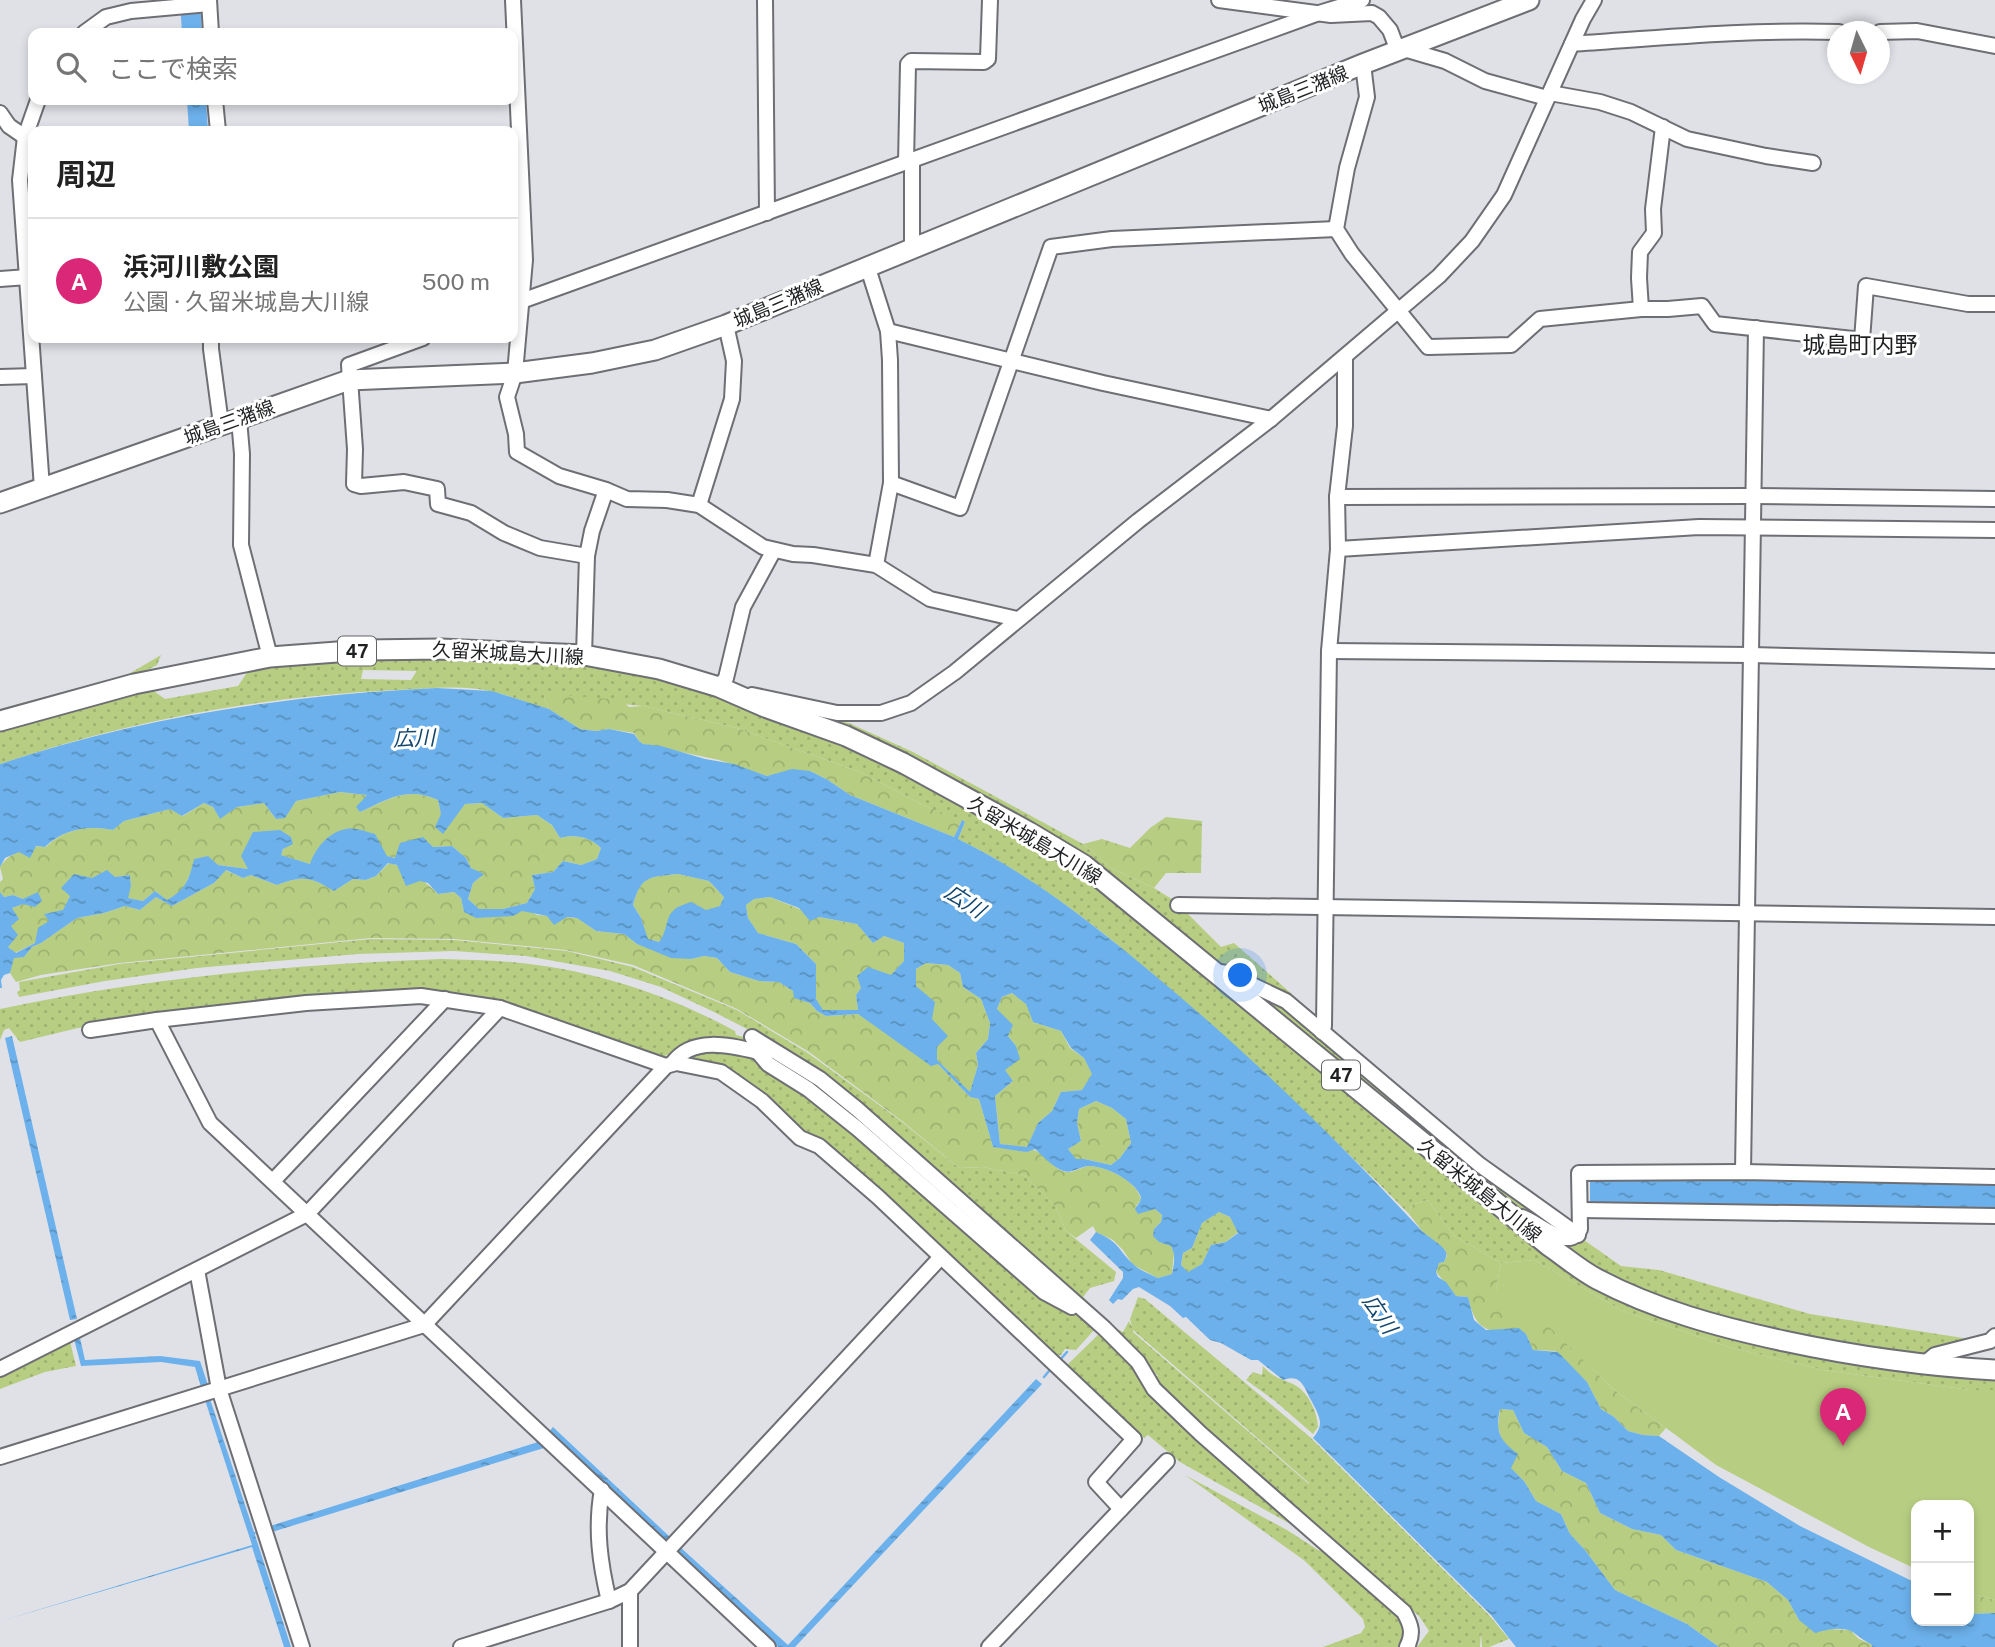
<!DOCTYPE html>
<html lang="ja">
<meta charset="utf-8">
<style>
body{margin:0;font-family:"Public Sans","Noto Sans JP",sans-serif;background:#f2f2f2;color:#222}
.controls{position:absolute;right:21px;bottom:21px;display:grid;overflow:hidden;border-radius:14px;box-shadow:0 4px 10px #0003}
.controls button{width:63px;height:63px;display:grid;place-items:center;padding:0;border:0;border-bottom:2px solid #e0e0e0;background:#fff;color:#222;font:35px sans-serif}
.compass{position:absolute;left:1827px;top:21px;width:63px;height:63px;border-radius:50%;background:#fff;box-shadow:0 4px 10px #0003;rotate:175deg}
.you{position:absolute;left:1241px;top:976px;width:24px;height:24px;margin:-18px;border:5px solid #fff;border-radius:50%;background:#1a73e8;box-shadow:0 0 0 10px #1a73e833}
.badge{display:grid;place-items:center;width:46px;height:46px;border-radius:50%;background:#db2777;color:#fff;font-size:23px;font-weight:700}
.pin{position:absolute;translate:-50% -58px;filter:drop-shadow(0 2px 4px #0008)}
.pin::after{content:'';position:absolute;top:37px;width:24px;height:21px;background:inherit;clip-path:polygon(0 0,100% 0,50% 100%)}
.list{margin:0;padding:0;list-style:none}
h2{display:flex;justify-content:space-between;align-items:center;height:91px;margin:0;padding:0 28px;font-size:30px}
h2 small{font-size:23px;font-weight:400;color:#767676}
.list li{display:grid;grid-template-columns:46px 1fr auto;gap:21px;align-items:center;box-sizing:border-box;height:126px;padding:0 28px;border-top:2px solid #e0e0e0}
.list b{display:block;font-size:26px;white-space:nowrap}
.list p{margin:0;font-size:23px;white-space:nowrap;color:#767676}
.list em{font-size:23px;font-style:normal;color:#767676}
.icon{flex:none;width:38px;height:38px;fill:none;stroke:currentColor;stroke-width:2;stroke-linecap:round;stroke-linejoin:round}
.map{position:relative;flex:none;width:1995px;height:1647px;overflow:hidden}
.search{position:absolute;background:#fff;box-shadow:0 4px 10px #0003;left:28px;top:28px;width:490px;height:77px;display:flex;align-items:center;gap:18px;box-sizing:border-box;padding:0 24px;border-radius:14px;color:#767676;font-size:26px}
.panel{position:absolute;background:#fff;box-shadow:0 4px 10px #0003;left:28px;top:126px;width:490px;height:217px;border-radius:14px}
.map>svg:first-child{display:block}
</style>
<div class="map">
<svg width="1995" height="1647" viewBox="0 0 1995 1647">
<defs>
<pattern id="grass-dots" width="8" height="8" patternUnits="userSpaceOnUse" patternTransform="scale(1.75)"><rect width="8" height="8" fill="#b7ce82"/><path d="M2 2h.1M6 6h.1" fill="none" stroke="#9db170" stroke-width="1.8" stroke-linecap="round"/></pattern>
<pattern id="forest-crowns" width="20" height="18" patternUnits="userSpaceOnUse" patternTransform="scale(1.75)"><rect width="20" height="18" fill="#b7ce82"/><path d="M2 6a3 3 0 1 1 6 0M12 15a3 3 0 1 1 6 0" fill="none" stroke="#9db170"/></pattern>
<pattern id="water-ripples" width="26" height="14" patternUnits="userSpaceOnUse" patternTransform="scale(1.75)"><rect width="26" height="14" fill="#6cb1eb"/><path d="M2 4q2-2 4 0t4 0M15 11q2-2 4 0t4 0" fill="none" stroke="#5890be"/></pattern>
</defs>
<rect width="100%" height="100%" fill="#e0e1e7"/>
<g fill="url(#grass-dots)" fill-rule="evenodd">
<path d="M423 654 546 657 652 674 760 710 885 761 1096 881 1540 1251 1627 1303 1995 1377V1390H1970L1823 1370 1729 1347 1623 1311 1534 1260 1501 1263 1453 1235 1428 1200 1411 1205 1409 1214C1344 1148 1277 1085 1209 1024 1132 954 1051 885 958 839L965 822 925 806 860 772 737 728 643 706 544 697 549 709C530 704 512 696 493 692 463 684 428 689 397 690 263 696 127 721 0 764V730L148 687 165 699 238 686 250 668ZM363 670 416 671V672L411 680 361 679Z"/>
<polygon points="161,655 157,665 128,680 0,716 0,709 127,675"/>
<polygon points="793,712 849,723 913,752 1083,844 1111,868 1154,888 1175,901 1221,947 1234,943 1319,1018 1316,1023 1218,965 1074,850"/>
<polygon points="371,939 454,940 567,951 633,967 737,1010 808,1053 901,1121 959,1168 982,1167 1024,1175 1056,1207 1066,1231 1116,1272 1114,1281 1090,1288 1083,1297 1100,1313 1095,1318 824,1079 747,1029 714,1012 661,987 610,971 526,956 454,951 358,954 197,968 105,981 19,997 17,992 20,990 19,982 119,964"/>
<path d="M441 959C464 960 488 960 511 962 590 969 665 993 735 1031L736 1035 744 1037 747 1041 742 1043 688 1044 659 1059 529 1014 507 1001 446 995 156 1017 78 1028 20 1042 9 1028 4 1030 0 1040V1009C146 978 292 964 441 959Z"/>
<polygon points="1230,976 1284,1003 1569,1234 1515,1211"/>
<polygon points="739,1050 801,1089 1063,1308 1079,1314 1095,1329 1076,1350 1065,1349 1061,1355 1054,1356 1018,1318 804,1134 767,1099 684,1060 689,1051"/>
<polygon points="1219,1212 1230,1217 1238,1232 1226,1242 1211,1245 1202,1264 1188,1273 1181,1265 1183,1253 1192,1248 1202,1223"/>
<polygon points="1529,1224 1574,1242 1584,1240 1621,1266 1659,1270 1810,1314 1963,1338 1989,1337 1911,1356 1838,1347 1656,1299 1597,1271"/>
<path d="M1138 1297 1145 1299 1310 1437 1489 1615 1509 1639 1489 1647H1482L1481 1633 1480 1647H1417L1429 1631 1419 1616 1229 1452 1151 1378 1158 1376 1114 1333 1115 1328 1123 1332 1129 1321 1132 1327 1130 1319ZM1133 1330 1309 1483V1484L1133 1332Z"/>
<polygon points="1100,1333 1301,1530 1180,1462 1148,1435 1144,1438 1108,1407 1067,1365"/>
<polygon points="69,1337 76,1366 45,1372 0,1389 0,1376"/>
<path d="M1263 1366C1273 1378 1280 1378 1293 1384 1308 1391 1317 1411 1318 1427L1313 1434 1275 1401 1246 1380 1253 1372 1262 1375Z"/>
<path d="M1185 1475 1287 1530 1318 1550 1332 1554 1398 1612C1405 1625 1406 1634 1401 1647H1323L1361 1633 1365 1627 1363 1619 1305 1561Z"/>
</g>
<g fill="url(#forest-crowns)">
<polygon points="549,694 621,700 629,707 643,706 737,728 860,772 925,806 962,820 954,837 850,795 828,780 810,771 787,771 767,776 719,760 643,744 639,741 634,733 609,729 596,731 580,729 549,709 544,697"/>
<path d="M340 792 367 795 360 812C389 799 407 786 438 800L441 814H457L465 804 482 803 503 818 537 815 552 825 560 838C575 834 590 837 601 848L597 859 581 865 563 861 553 872 532 875 535 889 527 903 503 909H479L468 899 473 883 483 875 471 868 466 858 452 846 433 847 396 858 387 856 310 864 280 855 291 837 248 869 218 865 191 872 182 891 167 900 155 891 143 901 127 898 131 886 130 875 115 877 70 896 63 911 45 914 50 921 35 943 15 953 8 947 12 908 23 904V899L13 895 4 897 0 892V882L3 879 0 867C8 853 30 844 46 847 63 829 89 825 113 830L124 821 170 809 183 816 204 803 213 807 220 818 237 807 264 803 276 819 285 817 296 801Z"/>
<polygon points="1166,817 1202,821 1201,873 1166,873 1154,888 1111,868 1083,844 1102,839 1130,848 1150,828"/>
<path d="M389 863C403 865 428 883 438 894L454 892 461 898 464 912 513 916 521 911H530L537 915 577 918 596 931 624 934 637 944 691 959 704 956 717 958 730 972 759 981 779 982 793 991 795 998 810 1003 817 1011 826 1016 858 1014 938 1064 970 1097 979 1099 993 1147C1005 1148 1026 1145 1036 1151 1046 1155 1053 1167 1062 1171 1072 1175 1080 1167 1089 1166 1106 1166 1138 1181 1141 1200L1136 1206 1147 1210 1155 1209 1162 1215 1161 1222 1154 1229 1159 1242 1171 1245 1174 1252 1172 1274 1158 1278 1133 1265 1123 1250 1113 1240 1096 1232 1093 1226 1076 1238 1066 1231 1056 1207 1024 1175 982 1167 959 1168 902 1121 809 1052 737 1009 633 965 566 950 454 939 371 938 120 963 41 975 16 982 10 973 13 957H24L32 947 41 943 77 918 104 913 125 906 140 910 156 897 172 906 214 883 225 870 243 878 251 875 277 885C303 875 311 877 334 891L353 879 366 880 376 876Z"/>
<path d="M678 874 709 881 724 897 720 907 668 919 666 934 659 942 647 939 641 918 633 905C641 875 649 877 678 874Z"/>
<polygon points="770,897 819,917 857,924 873,943 884,936 904,943 904,961 891,975 861,988 856,995 858,1010 823,1010 815,999 816,964 796,944 758,933 748,918 746,905 754,899"/>
<polygon points="926,963 948,965 960,973 963,987 981,999 990,1023 988,1039 976,1053 978,1065 970,1093 937,1060 932,1019 916,986 916,969"/>
<polygon points="1012,993 1027,1004 1033,1022 1061,1031 1070,1048 1084,1058 1093,1074 1082,1090 1061,1092 1052,1111 1038,1123 1027,1148 1000,1144 995,1096 1012,1082 1005,1070 1016,1046 1008,1036 997,1009 1002,997"/>
<polygon points="1096,1101 1112,1108 1126,1119 1131,1143 1120,1158 1111,1165 1084,1159 1076,1160 1068,1149 1081,1141 1077,1123 1079,1109"/>
<path d="M1428 1200 1453 1235 1501 1263 1496 1290 1540 1317 1612 1388 1666 1428 1659 1436 1643 1435 1628 1431 1614 1417 1601 1409 1587 1382 1555 1351 1533 1350 1526 1334C1491 1330 1477 1337 1468 1297L1456 1296 1436 1272 1438 1263 1444 1262 1447 1256 1445 1250 1423 1232 1409 1214 1411 1205Z"/>
<polygon points="1500,1409 1513,1410 1524,1433 1547,1447 1562,1471 1586,1483 1600,1513 1632,1529 1661,1535 1676,1550 1767,1582 1788,1600 1799,1620 1829,1629 1850,1630 1859,1639 1871,1644 1872,1647 1719,1647 1687,1624 1615,1590 1585,1550 1570,1534 1561,1514 1536,1501 1524,1481 1510,1468 1498,1427"/>
<polygon points="1969,1593 1995,1600 1995,1613 1969,1614"/>
</g>
<polygon fill="#b7ce82" points="1534,1260 1623,1311 1729,1347 1823,1370 1970,1390 1995,1390 1995,1600 1969,1593 1969,1505 1916,1505 1916,1569 1869,1547 1716,1465 1612,1388 1540,1318 1518,1320 1496,1290 1501,1263"/>
<g fill="url(#water-ripples)" fill-rule="evenodd">
<polygon points="180,0 200,0 202,33 182,33"/>
<polygon points="187,100 206,100 208,131 189,131"/>
<path d="M437 688 492 691 549 709 580 729 596 731 609 729 634 734 639 741 643 744 661 746 705 759 734 764 767 776 792 769 810 771 828 780 850 795 954 837 962 820 965 822 958 839C1009 864 1056 896 1100 931 1215 1021 1323 1124 1422 1231 1429 1238 1442 1244 1446 1252 1447 1256 1446 1258 1444 1262L1439 1263 1436 1272 1438 1277 1446 1282 1456 1296 1468 1297 1474 1320 1486 1330 1519 1328 1526 1334 1533 1350 1558 1352 1587 1382 1601 1409 1614 1417 1628 1431 1643 1435 1659 1436 1719 1477 1800 1526 1916 1583V1621H1969V1614L1995 1613V1647H1872L1871 1644C1862 1640 1858 1635 1851 1631 1840 1626 1825 1630 1815 1633L1799 1620 1788 1600 1767 1582 1676 1550 1661 1535 1632 1529 1600 1513 1586 1483 1562 1471 1547 1447 1524 1433 1513 1410 1500 1409C1495 1433 1500 1440 1518 1454L1511 1468 1524 1481 1536 1501 1561 1514 1570 1534 1585 1550 1615 1590 1687 1624 1719 1647H1516L1491 1615 1313 1438C1317 1433 1320 1429 1320 1422 1319 1414 1315 1408 1311 1400 1304 1387 1301 1373 1283 1380L1258 1360H1251L1221 1343 1210 1340 1186 1317 1183 1318 1170 1306 1139 1287 1133 1289 1122 1300 1118 1299 1113 1304 1109 1300 1123 1278V1272L1090 1240 1096 1232C1120 1243 1116 1247 1132 1263 1138 1270 1150 1274 1158 1278L1172 1274C1174 1264 1176 1255 1171 1246L1159 1242 1153 1236 1154 1229 1161 1222 1162 1215 1155 1209 1138 1214 1135 1209C1137 1205 1143 1200 1140 1195 1134 1180 1103 1165 1088 1166 1079 1167 1071 1175 1061 1170 1052 1166 1043 1156 1035 1149L1027 1152 993 1147 979 1099 970 1097 938 1064 931 1066 858 1014 826 1016 817 1011 810 1003 794 998 793 991 779 982 759 981 730 972 717 958 704 956 691 959 671 958 637 944 624 934 596 931 577 918 567 917 554 925 547 916 522 911 513 916 476 918 464 912 461 898 454 892 438 894 428 883 420 881 406 886 397 865 388 863 376 876 366 880 353 879 334 891C311 877 303 875 277 885L251 875 243 878 226 870 214 883 172 906 156 897 140 910 125 906 104 913 77 918 41 943 32 947 24 957 14 958 10 973 4 975 1 980 2 988H0V892L4 897 13 895 23 899 38 892 42 901 35 907 23 904 12 908 19 919 11 926 18 935 8 947 16 953 35 943 38 928 49 921 44 914 63 910 70 896 61 888 74 874 92 878 107 870 115 877 130 875 131 886 128 898 143 901 155 891 167 900C186 889 189 880 194 859L208 856 218 865 248 869 241 856 253 832 280 830 291 837 293 844 283 849 281 855 310 864C315 849 328 832 346 829 355 827 367 832 375 834L387 856 395 858 400 843 423 837 433 847 452 846 466 858 471 868 484 874 473 883 468 899 479 909H503L527 903 535 889 532 875 553 872 563 861 581 865 597 859 601 848C590 837 575 834 560 838L552 825 537 815 503 818 482 803 465 804 443 834 435 827 441 814 438 800C407 786 388 799 360 812L356 807 367 795 340 792 296 801 285 818 276 819 264 803 237 807 220 819 213 807 204 803 182 816 170 809 124 821 113 830C89 825 63 829 45 847L36 846 30 858 19 852 5 858 0 867V764C141 717 288 695 437 688ZM678 874 709 881 724 897 720 906 706 910 691 902C686 904 678 906 674 910 665 917 668 931 659 942L648 939 641 918 633 905C641 875 650 877 678 874ZM770 897 799 908 810 921 819 917 857 924 873 943 884 936 904 943V961L891 975 868 967 857 976 861 988 856 995 858 1010H823L816 999V964L796 944 758 933 748 918 746 905 754 899ZM926 963 948 965 960 973 963 987 981 999 990 1023 988 1039 976 1053 978 1065 970 1092 937 1060V1047L948 1036 932 1019 935 1002 916 986V969ZM1012 993 1026 1004 1033 1022 1061 1031 1071 1048 1084 1058 1092 1074 1082 1090 1061 1092 1052 1111 1038 1123 1027 1147 1000 1144 995 1096 1013 1081 1005 1070 1020 1059 1016 1046 1008 1036 1013 1025 997 1009 1002 997ZM1096 1101 1112 1108 1126 1119 1131 1143 1120 1158 1111 1165 1084 1159H1076L1068 1149 1081 1141 1077 1123 1079 1109ZM1219 1212 1230 1217 1238 1233 1226 1242 1211 1245 1202 1264 1188 1272 1181 1265 1183 1253 1192 1248 1202 1223Z"/>
<polygon points="12,1036 77,1319 70,1320 5,1038"/>
<polygon points="1590,1179 1995,1184 1995,1209 1590,1204"/>
<polygon points="80,1338 85,1360 160,1356 200,1361 208,1385 201,1387 195,1367 161,1362 81,1366 74,1339"/>
<polygon points="1036,1379 1042,1384 795,1647 778,1647 679,1554 677,1550 680,1547 788,1645"/>
<polygon points="210,1399 254,1532 256,1532 255,1535 291,1647 284,1647 252,1547 1,1621 252,1545 205,1400"/>
<polygon points="553,1427 670,1537 668,1542 549,1432"/>
<polygon points="538,1442 540,1445 543,1442 544,1448 272,1532 270,1526"/>
</g>
<g fill="none" stroke-linecap="round" stroke-linejoin="round">
<g stroke="#6cb1eb" stroke-width="2.5">
<polyline points="1059,1361 1067,1352"/>
<polyline points="1044,1377 1049,1371"/>
</g>
<g stroke="#6e6f74" stroke-width="18">
<g id="minor">
<polyline points="209,0 211,33"/>
<polyline points="513,0 525,260 515,373 507,397 516,434 517,452 559,476 606,490 627,499 667,500 699,505 763,547 793,554 813,555 876,565 930,599 1017,619"/>
<polyline points="765,0 767,213"/>
<polyline points="1219,0 1331,15 1372,13 1379,17 1390,30 1398,51"/>
<polyline points="1880,32 1917,31 1995,46"/>
<polyline points="84,33 106,17 131,11 209,4"/>
<path d="M1572 44C1660 38 1751 29 1839 32"/>
<polyline points="1404,49 1445,61 1485,81 1547,98"/>
<polyline points="1363,64 1367,97 1347,168 1336,229 1352,254 1428,347 1511,345 1540,319 1641,309 1668,309 1702,306 1715,324 1862,340 1866,286 1968,304 1995,304"/>
<polyline points="1550,93 1600,102 1631,112 1687,139 1766,156 1813,163"/>
<polyline points="38,100 25,137 20,180 42,488"/>
<polyline points="215,100 218,131"/>
<polyline points="0,113 9,126 25,137"/>
<polyline points="906,163 908,64 911,61 984,62 988,59 990,0"/>
<polyline points="912,247 912,161"/>
<polyline points="867,265 888,331 890,360 891,483 876,565"/>
<polyline points="0,279 28,277"/>
<polyline points="516,303 1319,13 1362,0"/>
<polyline points="1641,309 1639,278 1640,252 1654,233 1653,209 1663,127"/>
<polyline points="888,331 1103,383 1271,419"/>
<polyline points="211,338 211,349 221,424"/>
<polyline points="423,338 349,365 355,449 354,484 361,486 404,482 437,489 438,504 471,513 504,533 540,548 587,556"/>
<polyline points="0,377 34,376"/>
<polyline points="239,419 242,454 241,545 270,657"/>
<polyline points="891,483 960,508 1051,247 1112,239 1336,229"/>
<polyline points="1337,497 1753,496 1995,499"/>
<polyline points="699,505 732,399 734,361 726,325"/>
<polyline points="1338,549 1699,527 1995,530"/>
<polyline points="1329,651 1751,655 1995,661"/>
<polyline points="584,655 587,556 592,531 606,490"/>
<polyline points="726,689 719,687 726,678 743,607 774,550"/>
<polyline points="752,695 837,713 881,713 911,703 955,672 1138,521 1271,419 1439,276 1472,241 1504,195 1583,19 1594,0"/>
<polyline points="1178,905 1995,917"/>
<polyline points="1220,972 1227,973 1286,1001 1480,1165 1578,1235"/>
<polyline points="157,1020 306,1003 421,996 500,1008 666,1066"/>
<polyline points="90,1030 157,1020 210,1123 768,1647"/>
<polyline points="1322,1032 1324,1026 1329,651 1338,549 1337,497 1345,426 1345,357"/>
<path d="M752 1037 820 1079 857 1109 1104 1328 1138 1362 1154 1389 1201 1434 1404 1612C1411 1625 1414 1633 1407 1647"/>
<polyline points="753,1038 758,1052 768,1064 808,1089 858,1129 1044,1292 1072,1307"/>
<path d="M672 1064C691 1036 730 1045 758 1052"/>
<polyline points="1743,1172 1756,328"/>
<polyline points="273,1181 445,999"/>
<polyline points="1581,1210 1995,1216"/>
<path d="M1522 1217C1538 1222 1569 1253 1580 1229L1579 1173 1743 1172 1995 1177"/>
<polyline points="197,1270 219,1389 302,1647"/>
<polyline points="1923,1365 1935,1355 1990,1341 1995,1336"/>
<polyline points="0,1369 307,1214 500,1008"/>
<polyline points="0,1457 424,1325 666,1066 676,1063 721,1072 762,1101 800,1138 819,1146 878,1197 1134,1439 1096,1482 1121,1509"/>
<path d="M602 1490C595 1528 600 1564 609 1601"/>
<polyline points="461,1647 609,1601 630,1591 940,1258"/>
<polyline points="630,1647 630,1591"/>
<polyline points="989,1647 1167,1461"/>
</g>
</g>
<g stroke="#6e6f74" stroke-width="23">
<g id="major">
<polyline points="0,503 349,380 515,373 592,363 655,350 726,325 1363,64 1529,0"/>
<path d="M0 721 134 684 270 657 364 650 441 649 584 655 659 669 719 687 765 707 846 736 903 763 1029 832 1084 865 1549 1246C1565 1257 1580 1270 1597 1279 1656 1310 1719 1327 1784 1341 1854 1356 1923 1366 1995 1370"/>
</g>
</g>
<use href="#minor" stroke="#fff" stroke-width="14"/>
<use href="#major" stroke="#fff" stroke-width="19"/>
</g>
<g text-anchor="middle" dominant-baseline="central" stroke-width="6" stroke-linejoin="round" paint-order="stroke">
<g fill="#fff" stroke="#626364" stroke-width="2">
<rect x="338" y="636.5" width="38" height="29" rx="5"/>
<rect x="1322" y="1060.5" width="38" height="29" rx="5"/>
</g>
<g font-size="18" font-weight="bold" fill="#1f2022">
<text x="357" y="651">47</text>
<text x="1341" y="1075">47</text>
</g>
<g font-size="19" fill="#1f2022" stroke="#fff">
<text transform="translate(1303 89) rotate(-22)">城島三潴線</text>
<text transform="translate(778 303) rotate(-23)">城島三潴線</text>
<text transform="translate(229 422) rotate(-20)">城島三潴線</text>
<text transform="translate(508 653) rotate(3)">久留米城島大川線</text>
<text transform="translate(1035 840) rotate(31)">久留米城島大川線</text>
<text transform="translate(1480 1190) rotate(39)">久留米城島大川線</text>
</g>
<g font-size="21" font-style="italic" fill="#13466d" stroke="#fff">
<text transform="translate(414 738) rotate(-2)">広川</text>
<text transform="translate(965 901) rotate(33)">広川</text>
<text transform="translate(1380 1314) rotate(56)">広川</text>
</g>
<g font-size="23" fill="#1f2022" stroke="#fff">
<text x="1860" y="344">城島町内野</text>
</g>
</g>
</svg>
<div class="controls">
<button>+</button>
<button>−</button>
</div>
<svg class="compass" viewBox="-18 -18 36 36"><path d="M0-13l5 13h-10z" fill="#e53935"/><path d="M0 13l5-13h-10z" fill="#767676"/></svg>
<div class="you"></div>
<div class="pin badge" style="left:1843px;top:1446px">A</div>
<div class="search"><svg class="icon" aria-label="search" viewBox="0 0 24 24"><circle cx="10" cy="10" r="6"/><path d="M15 15l6 6"/></svg>ここで検索</div>
<section class="panel">
<h2>周辺<small></small></h2>
<ul class="list">
<li><span class="badge">A</span><div><b>浜河川敷公園</b><p>公園 · 久留米城島大川線</p></div><em>500 m</em></li>
</ul>
</section>
</div>
